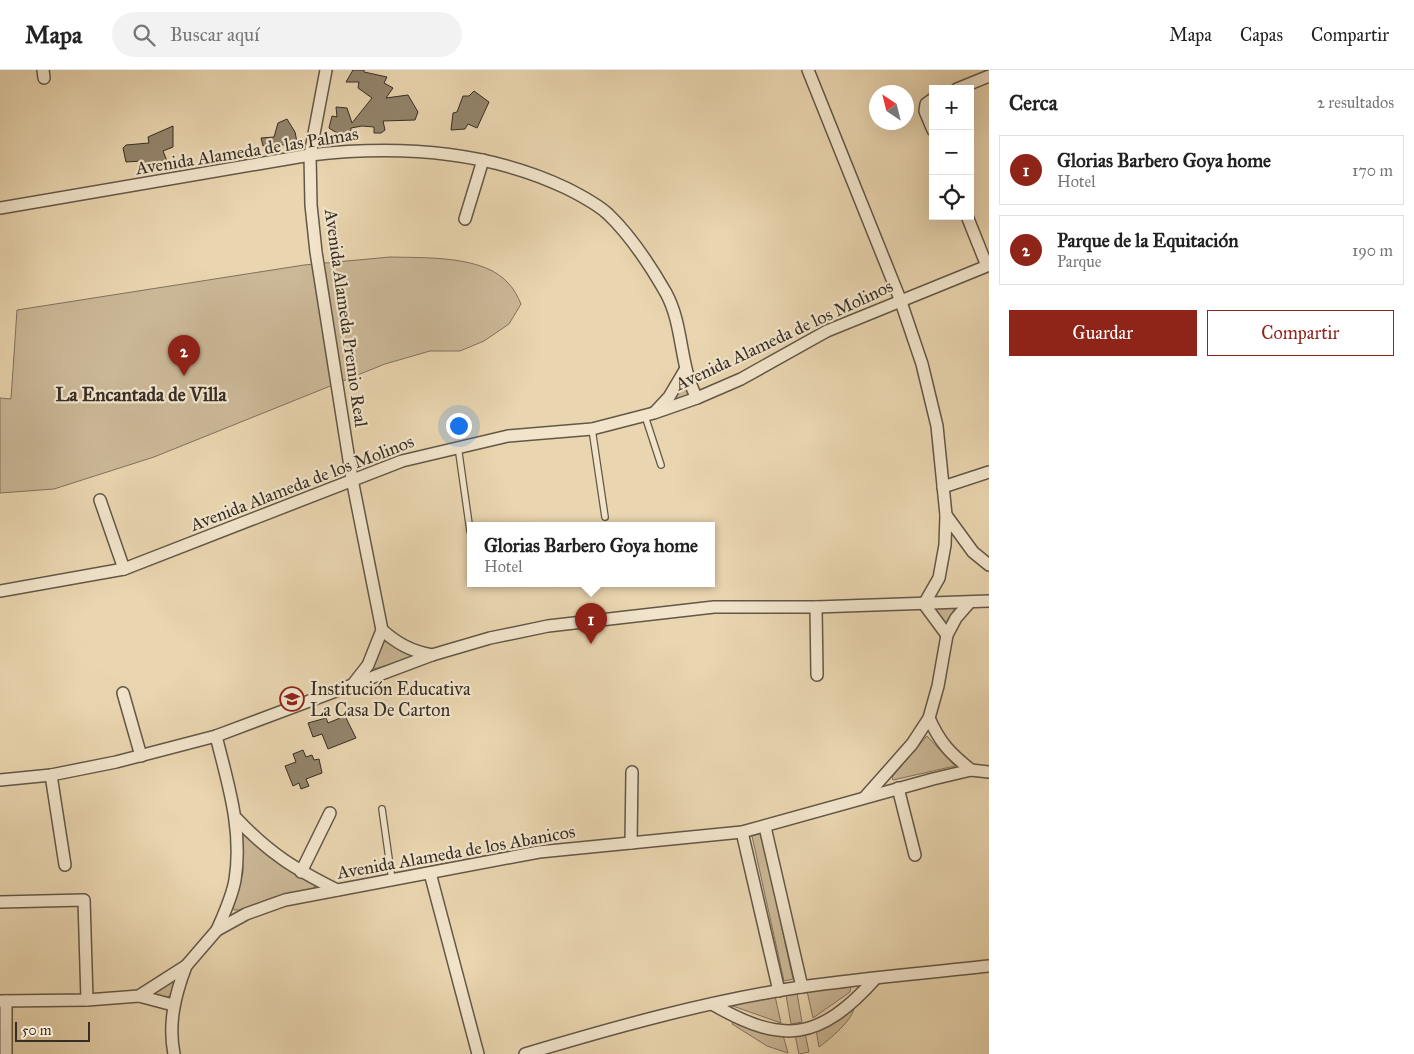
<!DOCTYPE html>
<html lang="es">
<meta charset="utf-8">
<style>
body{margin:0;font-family:"IM FELL Great Primer",serif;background:#f2f2f2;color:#222}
.controls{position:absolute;right:15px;top:15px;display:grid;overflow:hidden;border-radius:0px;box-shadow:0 5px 20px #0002}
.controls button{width:45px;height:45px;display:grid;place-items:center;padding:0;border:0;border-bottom:1px solid #e0e0e0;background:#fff;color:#222;font:25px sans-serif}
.compass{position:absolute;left:869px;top:15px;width:45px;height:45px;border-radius:50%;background:#fff;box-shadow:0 5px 20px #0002;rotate:325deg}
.scale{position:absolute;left:15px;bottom:12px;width:75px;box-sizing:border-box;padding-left:5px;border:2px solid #362d24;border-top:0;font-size:14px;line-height:18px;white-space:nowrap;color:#362d24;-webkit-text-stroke:4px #f1e4cb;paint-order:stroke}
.you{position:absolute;left:458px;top:355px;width:18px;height:18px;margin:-12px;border:4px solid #fff;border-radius:50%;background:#1a73e8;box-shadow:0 0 0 8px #1a73e833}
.badge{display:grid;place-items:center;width:32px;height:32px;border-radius:50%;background:#8f2418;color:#fff;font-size:16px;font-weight:700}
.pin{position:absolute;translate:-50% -41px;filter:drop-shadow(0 1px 2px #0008)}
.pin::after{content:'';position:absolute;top:26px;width:18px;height:15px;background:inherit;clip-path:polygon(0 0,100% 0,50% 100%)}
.popup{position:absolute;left:467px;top:452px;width:248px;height:65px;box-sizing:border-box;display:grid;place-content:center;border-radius:0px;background:#fff;filter:drop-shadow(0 1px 4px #0005);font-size:16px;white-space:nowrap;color:#767676}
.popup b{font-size:19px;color:#222}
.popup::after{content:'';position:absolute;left:50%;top:100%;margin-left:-10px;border:10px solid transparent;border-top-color:#fff}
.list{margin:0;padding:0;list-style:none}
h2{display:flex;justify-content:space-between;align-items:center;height:65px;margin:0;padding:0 20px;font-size:21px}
h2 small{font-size:16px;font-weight:400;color:#767676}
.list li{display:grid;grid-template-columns:32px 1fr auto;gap:15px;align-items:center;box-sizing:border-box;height:70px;margin:0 10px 10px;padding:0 10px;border:1px solid #e0e0e0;border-radius:0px}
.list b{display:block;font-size:19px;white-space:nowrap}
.list p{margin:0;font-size:16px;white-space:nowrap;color:#767676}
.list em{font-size:16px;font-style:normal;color:#767676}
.actions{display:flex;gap:10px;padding:15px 20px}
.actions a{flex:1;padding:11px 0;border:1px solid #8f2418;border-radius:0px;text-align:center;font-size:18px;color:#8f2418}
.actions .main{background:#8f2418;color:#fff}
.icon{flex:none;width:28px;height:28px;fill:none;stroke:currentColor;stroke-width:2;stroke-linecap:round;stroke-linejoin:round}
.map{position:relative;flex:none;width:989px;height:984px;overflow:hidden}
header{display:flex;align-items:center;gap:30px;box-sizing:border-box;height:70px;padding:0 25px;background:#fff;border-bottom:1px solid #e0e0e0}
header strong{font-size:24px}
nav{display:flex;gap:28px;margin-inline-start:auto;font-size:18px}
.search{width:350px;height:45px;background:#f2f2f2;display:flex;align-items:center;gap:12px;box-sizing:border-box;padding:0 18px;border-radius:28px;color:#767676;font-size:19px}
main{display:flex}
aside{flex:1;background:#fff}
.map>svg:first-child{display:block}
</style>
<header>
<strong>Mapa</strong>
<div class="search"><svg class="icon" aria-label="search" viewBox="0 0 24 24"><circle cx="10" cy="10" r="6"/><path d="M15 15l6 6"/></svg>Buscar aquí</div>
<nav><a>Mapa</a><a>Capas</a><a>Compartir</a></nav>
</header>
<main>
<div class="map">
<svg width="989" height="984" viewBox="0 0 989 984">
<rect width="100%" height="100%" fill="#e9d5af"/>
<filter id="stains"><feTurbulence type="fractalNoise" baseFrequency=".004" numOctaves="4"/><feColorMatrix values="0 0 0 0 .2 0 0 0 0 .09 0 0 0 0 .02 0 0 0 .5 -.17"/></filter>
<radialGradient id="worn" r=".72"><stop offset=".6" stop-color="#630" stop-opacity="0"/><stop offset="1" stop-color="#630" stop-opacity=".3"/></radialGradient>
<g fill="#cbb897" stroke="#80725e">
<path d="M390 187C425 188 485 185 509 214 514 219 518 227 521 234L509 254 484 271 460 281H430L385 294 154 387 54 419 0 423V328L11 329 17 240 304 195Z"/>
<polygon points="684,312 691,326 670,332"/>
<polygon points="956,536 945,555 934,538"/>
<polygon points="384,571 415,587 370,600"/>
<polygon points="927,666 955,696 893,710 892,707"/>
<path d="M241 761 244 762C263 785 286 800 313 812L315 816 313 819 274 827 240 840H234L232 834 243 803Z"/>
<polygon points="761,763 793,909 784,911 752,766"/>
<polygon points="176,909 172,925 165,928 153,924"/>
<polygon points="851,916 850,922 813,948 807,921"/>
<polygon points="797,923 802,952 791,954 786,925"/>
<polygon points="775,926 781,953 730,935"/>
<path d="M854 937C854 949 829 970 819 977L816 959Z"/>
<polygon points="733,951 783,965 788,983 767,976 732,954"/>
<polygon points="805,963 809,982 799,984 795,965"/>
</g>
<g fill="#93846c" stroke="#362d24">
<polygon points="353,0 364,0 364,2 387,7 384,13 393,18 386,28 408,25 418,42 415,50 383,51 385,60 381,63 374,63 374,57 362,56 351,58 349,71 334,66 337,63 329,58 332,46 337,47 336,37 347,38 352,53 372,28 358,18 359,12 346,12"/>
<polygon points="474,21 489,32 477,58 468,54 465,59 451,60 453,43 457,42 463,26 469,26"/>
<polygon points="287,49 295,62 297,72 289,76 278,74 263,76 261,68 274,67 278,53"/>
<polygon points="173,56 173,77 163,81 167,91 143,102 141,91 126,92 123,78 126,75 149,73 148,67"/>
<polygon points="345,646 356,668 328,679 322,664 313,667 308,653 326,648 328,653"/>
<polygon points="303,680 306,687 312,685 314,690 319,689 322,703 306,709 309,716 301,719 299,713 293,716 285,696 296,692 293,684"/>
</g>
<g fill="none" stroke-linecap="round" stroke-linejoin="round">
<g stroke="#635747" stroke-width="8">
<g id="lane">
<polyline points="645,346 661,395"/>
<polyline points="592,359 605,447"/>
<polyline points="458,376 470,461"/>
<polyline points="382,739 392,810"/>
</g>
</g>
<g stroke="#635747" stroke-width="14">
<g id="street">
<polyline points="43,0 44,8"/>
<polyline points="326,0 310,85 311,135 316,182 352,409 382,560 368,595 354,613"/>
<polyline points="808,0 900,229 922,294 937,356 946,445 945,475 939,508 924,534 947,565"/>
<polyline points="957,19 989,6"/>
<polyline points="933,29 926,34 925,41 933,60"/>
<path d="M0 138 310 85C397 75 486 80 566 118 580 125 597 134 608 144 632 167 650 195 666 223 684 256 679 296 697 328"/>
<polyline points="465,149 483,90"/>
<polyline points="655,342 669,327 685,300"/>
<polyline points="943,417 989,402"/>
<polyline points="100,430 124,499"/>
<polyline points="946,445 973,482 989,495"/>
<polyline points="0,521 124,499 402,391 508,366 592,359 654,343 697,328 741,309 827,261 987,196 967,146"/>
<polyline points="816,537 817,605"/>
<path d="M382 560C398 574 411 581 432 585"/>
<polyline points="123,623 141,686"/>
<path d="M929 648C940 673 950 683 971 700"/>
<path d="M216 666C228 714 243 760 235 810 232 827 224 844 217 860"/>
<polyline points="51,705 65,795"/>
<polyline points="0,710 51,705 116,692 216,666 432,585 490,568 548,556 714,537 816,537 989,531"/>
<polyline points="898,718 915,785"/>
<polyline points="866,726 912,674 929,648 938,616 947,565 956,548 970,532"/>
<path d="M237 749C270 784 295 799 337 820"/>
<polyline points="765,757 802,917"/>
<polyline points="742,762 779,921"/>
<polyline points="631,773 632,702"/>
<polyline points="301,802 330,743"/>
<polyline points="430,803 478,984"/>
<polyline points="0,832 84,830 87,930"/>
<polyline points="139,926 173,935"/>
<polyline points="0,931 87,930 139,926 186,896 217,860 246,844 285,830 539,782 742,762 933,709 971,700 989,702"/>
<polyline points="6,931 6,984"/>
<path d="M712 934C783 975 819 971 875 909"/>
<path d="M174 984C168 953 175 925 186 896"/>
<path d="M525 984C615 957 708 931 801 917 863 908 926 903 989 896"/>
</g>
</g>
<use href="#lane" stroke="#f1e4cb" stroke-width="5.5"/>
<use href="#street" stroke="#f1e4cb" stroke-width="11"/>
</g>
<defs>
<g id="school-ring" transform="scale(1.25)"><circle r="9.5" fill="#f1e4cb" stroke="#8f2418" stroke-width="1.5"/><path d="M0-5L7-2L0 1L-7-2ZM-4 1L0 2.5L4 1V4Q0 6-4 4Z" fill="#8f2418"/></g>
</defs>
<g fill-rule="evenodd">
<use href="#school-ring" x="292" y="629"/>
</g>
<g text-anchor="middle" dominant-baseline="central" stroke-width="4.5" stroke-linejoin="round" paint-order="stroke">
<g font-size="18" fill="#362d24" stroke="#f1e4cb">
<text transform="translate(247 81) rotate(-9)">Avenida Alameda de las Palmas</text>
<text transform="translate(346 248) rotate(82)">Avenida Alameda Premio Real</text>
<text transform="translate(784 265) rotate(-25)">Avenida Alameda de los Molinos</text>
<text transform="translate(302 413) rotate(-21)">Avenida Alameda de los Molinos</text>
<text transform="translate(456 782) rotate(-10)">Avenida Alameda de los Abanicos</text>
</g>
<g font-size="18" fill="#362d24" stroke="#f1e4cb" text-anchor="start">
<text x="310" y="619">Institución Educativa<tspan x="310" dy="21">La Casa De Carton</tspan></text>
</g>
<g font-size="19" font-weight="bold" fill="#362d24" stroke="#f1e4cb">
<text x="141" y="324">La Encantada de Villa</text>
</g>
</g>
<rect width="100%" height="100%" filter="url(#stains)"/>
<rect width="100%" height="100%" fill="url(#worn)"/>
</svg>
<div class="controls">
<button>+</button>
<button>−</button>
<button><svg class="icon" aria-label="locate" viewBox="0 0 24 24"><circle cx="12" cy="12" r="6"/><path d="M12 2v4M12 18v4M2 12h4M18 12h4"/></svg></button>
</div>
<svg class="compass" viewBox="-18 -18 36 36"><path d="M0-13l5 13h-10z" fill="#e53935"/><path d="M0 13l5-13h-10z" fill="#767676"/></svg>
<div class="scale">50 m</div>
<div class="you"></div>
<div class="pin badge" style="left:591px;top:574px">1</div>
<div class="popup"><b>Glorias Barbero Goya home</b>Hotel</div>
<div class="pin badge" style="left:184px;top:306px">2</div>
</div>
<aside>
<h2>Cerca<small>2 resultados</small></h2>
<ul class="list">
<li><span class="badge">1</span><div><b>Glorias Barbero Goya home</b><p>Hotel</p></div><em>170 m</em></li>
<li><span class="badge">2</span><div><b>Parque de la Equitación</b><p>Parque</p></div><em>190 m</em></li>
</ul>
<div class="actions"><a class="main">Guardar</a><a>Compartir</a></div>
</aside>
</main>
